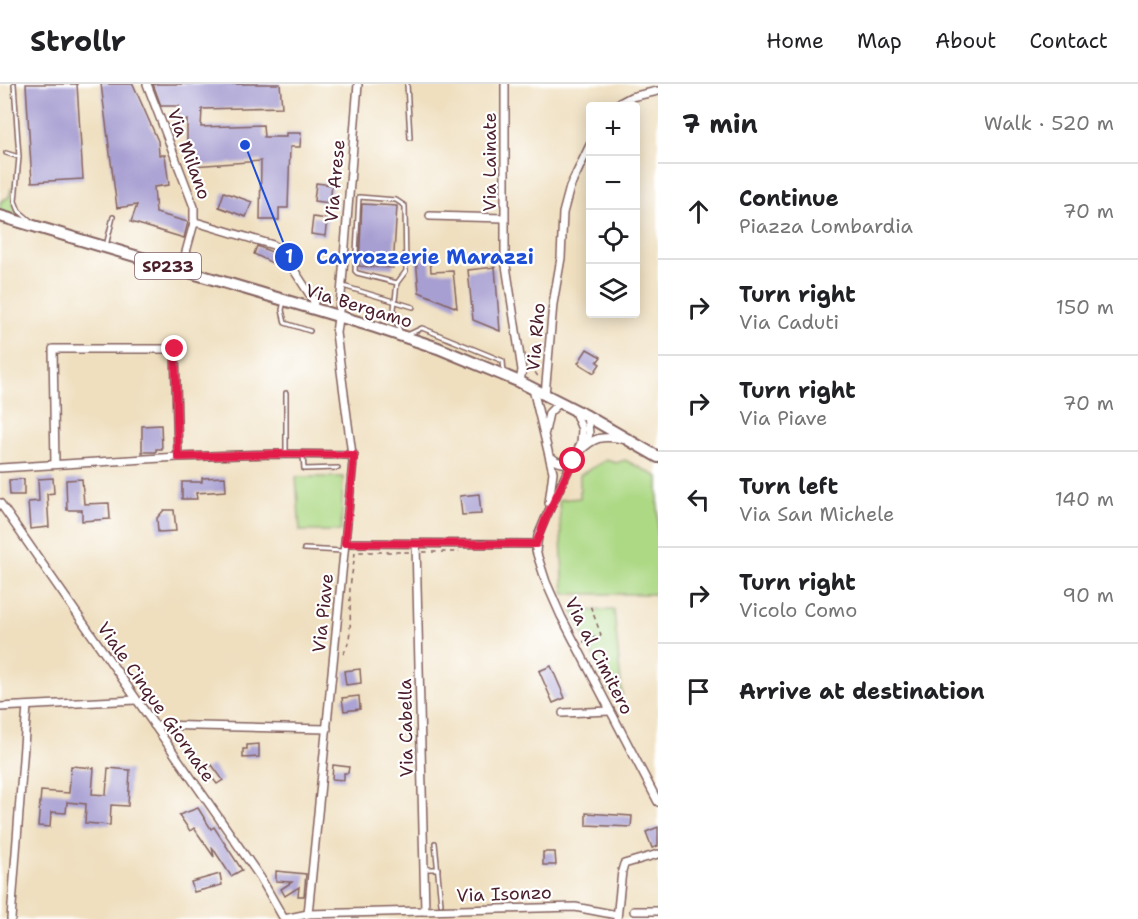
<!DOCTYPE html>
<meta charset="utf-8">
<style>
body{margin:0;font-family:"Shantell Sans",sans-serif;background:#f6f6f6;color:#202124}
.controls{position:absolute;right:18px;top:18px;display:grid;overflow:hidden;border-radius:6px;box-shadow:0 3px 15px #0003}
.controls button{width:54px;height:54px;display:grid;place-items:center;padding:0;border:0;border-bottom:2px solid #e0e0e0;background:#fff;color:#202124;font:30px sans-serif}
.stop{position:absolute;width:18px;height:18px;margin:-14px;border:4px solid #e11d48;border-radius:50%;background:#fff}
.stop.end{background:#e11d48;border-color:#fff;box-shadow:0 2px 6px #0008}
.list{margin:0;padding:0;list-style:none}
h2{display:flex;justify-content:space-between;align-items:center;height:78px;margin:0;padding:0 24px;font-size:26px}
h2 small{font-size:20px;font-weight:400;color:#757577}
.list li{display:grid;grid-template-columns:39px 1fr auto;gap:18px;align-items:center;box-sizing:border-box;height:96px;padding:0 24px;border-top:2px solid #e0e0e0}
.list b{display:block;font-size:22px;white-space:nowrap}
.list p{margin:0;font-size:20px;white-space:nowrap;color:#757577}
.list em{font-size:20px;font-style:normal;color:#757577}
.icon{flex:none;width:33px;height:33px;fill:none;stroke:currentColor;stroke-width:2;stroke-linecap:round;stroke-linejoin:round}
.map{position:relative;flex:none;width:658px;height:835px;overflow:hidden}
header{display:flex;align-items:center;gap:36px;box-sizing:border-box;height:84px;padding:0 30px;background:#fff;border-bottom:2px solid #e0e0e0}
header strong{font-size:28px}
nav{display:flex;gap:33px;margin-inline-start:auto;font-size:21px}
main{display:flex}
aside{flex:1;background:#fff}
.map>svg:first-child{display:block}
</style>
<header>
<strong>Strollr</strong>
<nav><a>Home</a><a>Map</a><a>About</a><a>Contact</a></nav>
</header>
<main>
<div class="map">
<svg width="658" height="835" viewBox="0 0 658 835">
<rect width="100%" height="100%" fill="#fff"/>
<filter id="ink" filterUnits="userSpaceOnUse"><feTurbulence type="fractalNoise" baseFrequency=".0167" numOctaves="2"/><feDisplacementMap in="SourceGraphic" scale="12" xChannelSelector="R" yChannelSelector="G"/><feConvolveMatrix kernelMatrix="1 2 1 2 8 2 1 2 1" color-interpolation-filters="sRGB"/></filter>
<filter id="wash" filterUnits="userSpaceOnUse"><feTurbulence type="fractalNoise" baseFrequency=".008" numOctaves="4" result="noise"/><feDisplacementMap in="SourceGraphic" scale="24" xChannelSelector="R" yChannelSelector="G"/><feGaussianBlur stdDeviation="1.35" result="paint"/><feColorMatrix in="noise" values="0 0 0 0 0 0 0 0 0 0 0 0 0 0 0 0 0 1.4 0 .05"/><feComposite in="paint" operator="in"/></filter>
<g filter="url(#wash)">
<rect width="100%" height="100%" fill="#efdfbf"/>
<g fill="#add985" stroke="#7c7c58" stroke-width="1.5">
<polygon points="12,103 13,123 22,134 0,127 0,118 9,113"/>
<polygon points="606,376 616,379 625,376 658,393 658,510 564,510 559,416 580,414 580,391"/>
<polygon points="296,393 343,393 341,447 300,447"/>
<polygon points="614,526 622,611 615,617 572,527"/>
</g>
<g id="blocks">
<g fill="#a79fd1">
<polygon points="26,0 77,0 83,95 32,98"/>
<polygon points="101,0 133,0 158,57 159,71 165,71 169,101 154,103 156,129 188,138 184,154 131,138 137,121 117,124"/>
<polygon points="153,0 280,0 282,23 202,25 201,43 263,41 264,53 286,53 286,49 301,49 300,63 290,63 288,124 279,124 279,136 260,136 261,77 193,82 190,64 187,62 187,36 179,36 179,22 161,22"/>
<polygon points="316,99 332,101 330,119 314,117"/>
<polygon points="224,108 252,118 246,133 219,123"/>
<polygon points="362,120 397,122 393,184 359,182"/>
<polygon points="313,133 327,135 325,152 311,150"/>
<polygon points="257,162 277,170 278,172 274,180 254,170"/>
<polygon points="430,174 431,188 453,187 457,224 419,208 416,175"/>
<polygon points="495,183 500,247 473,236 468,186"/>
<polygon points="587,265 601,273 597,278 600,280 594,289 578,279"/>
<polygon points="161,341 162,365 156,365 156,368 142,368 142,342"/>
<polygon points="225,393 226,407 196,409 197,415 182,415 182,398 202,398 202,394"/>
<polygon points="53,394 54,409 47,410 49,443 30,445 28,418 39,417 38,395"/>
<polygon points="24,395 24,411 10,411 9,396"/>
<polygon points="82,395 84,420 109,419 110,435 82,437 82,426 67,426 66,396"/>
<polygon points="479,410 481,430 462,431 460,412"/>
<polygon points="164,426 174,426 176,447 158,448 157,434"/>
<polygon points="551,582 565,614 553,619 539,587"/>
<polygon points="360,585 361,599 346,601 344,587"/>
<polygon points="359,612 360,625 344,627 342,614"/>
<polygon points="259,660 259,673 243,674 243,665 247,665 247,661"/>
<polygon points="212,681 223,696 217,700 205,685"/>
<polygon points="333,681 349,683 348,689 344,689 344,696 332,695"/>
<polygon points="71,682 94,684 92,710 106,711 108,684 130,686 128,722 111,721 110,741 85,739 86,720 67,718 66,729 51,728 50,743 38,742 41,707 69,709"/>
<polygon points="198,724 211,745 214,743 242,786 231,792 212,763 214,773 194,744 190,747 179,731"/>
<polygon points="586,729 632,732 631,743 586,741"/>
<polygon points="658,743 658,762 652,764 646,748"/>
<polygon points="543,768 555,768 556,781 543,781"/>
<polygon points="276,787 306,790 304,812 298,812 299,803 285,812 281,805 292,798 276,797"/>
<polygon points="220,790 222,801 194,808 191,798"/>
</g>
</g>
</g>
<g filter="url(#ink)">
<use href="#blocks" fill-opacity="0" stroke="#84625f" stroke-width="1.5"/>
<g fill="none" stroke-linecap="round" stroke-linejoin="round">
<g stroke="#84625f" stroke-width="6">
<g id="lane">
<polyline points="14,0 19,73"/>
<polyline points="407,0 410,54"/>
<polyline points="6,69 19,73 15,117 19,127 32,138"/>
<polyline points="106,162 113,133"/>
<polyline points="397,199 357,189 355,187 359,113 396,116 405,122 406,187 397,199 394,225 394,233 400,247"/>
<polyline points="343,202 413,223"/>
<polyline points="284,217 282,226 285,239 310,247"/>
<polyline points="407,251 422,244 503,277 504,289"/>
<polyline points="286,369 286,309"/>
<polyline points="303,371 304,385 338,384"/>
<polyline points="304,465 343,467"/>
<polyline points="435,759 441,820"/>
<polyline points="424,785 438,785"/>
</g>
</g>
<g stroke="#84625f" stroke-width="10">
<g id="street">
<polyline points="147,0 194,123 194,139 181,186"/>
<polyline points="505,0 505,175 522,286 520,298"/>
<polyline points="614,22 631,13 658,7"/>
<polyline points="430,132 504,134"/>
<polyline points="194,139 199,139 273,161 281,166 314,217 313,225"/>
<polyline points="533,305 553,388 549,419"/>
<polyline points="545,311 553,220 561,174 563,129 570,103 590,61"/>
<polyline points="574,326 582,345 581,359 546,433 538,452 536,467 546,498 561,532 658,718"/>
<polyline points="587,332 589,349 587,359"/>
<polyline points="545,348 549,329 560,318"/>
<path d="M579 368C595 352 602 352 623 355"/>
<path d="M551 373C558 380 564 380 573 377"/>
<polyline points="55,380 53,265 175,265 178,373"/>
<polyline points="0,384 178,373 275,370 354,371"/>
<polyline points="0,419 260,793 284,835"/>
<polyline points="345,459 536,460"/>
<polyline points="416,460 425,827"/>
<polyline points="0,623 136,616"/>
<polyline points="563,629 610,627"/>
<polyline points="154,641 327,645"/>
<polyline points="634,827 658,827"/>
<polyline points="308,830 353,378 336,249 341,211 358,0"/>
<polyline points="11,835 27,622"/>
<polyline points="284,835 308,830 575,823 617,831"/>
<polyline points="617,835 622,787 624,780 658,770"/>
</g>
</g>
<g stroke="#84625f" stroke-width="14">
<polyline id="primary" points="0,132 375,243 438,264 520,298 587,332 658,373"/>
</g>
<g stroke="#84625f" stroke-width="1.5" stroke-dasharray="4.5 4.5" stroke-linecap="butt">
<polyline points="530,281 539,294"/>
<polyline points="423,468 458,468 459,467"/>
<polyline points="583,558 601,551 590,521"/>
<path d="M343 570C354 556 349 523 350 505 351 493 354 480 355 468H409"/>
</g>
<use href="#lane" stroke="#fff" stroke-width="3"/>
<use href="#street" stroke="#fff" stroke-width="7"/>
<use href="#primary" stroke="#fff" stroke-width="10"/>
</g>
</g>
<g fill="none" stroke-linecap="round" stroke-linejoin="round" filter="url(#ink)">
<polyline stroke="#e11d48" stroke-width="8" points="175,265 178,373 275,370 354,371 345,459 536,460 546,434 573,377"/>
</g>
<g text-anchor="middle" dominant-baseline="central" stroke-width="4.5" stroke-linejoin="round" paint-order="stroke">
<rect fill="#fff" stroke="#80626b" stroke-width="1.5" x="135" y="169" width="66" height="26" rx="4.5"/>
<g font-size="16" font-weight="bold" fill="#4a1f2b">
<text x="168" y="182">SP233</text>
</g>
<g font-size="18" fill="#4a1f2b" stroke="#fff">
<text transform="translate(189 70) rotate(70)">Via Milano</text>
<text transform="translate(490 78) rotate(-90)">Via Lainate</text>
<text transform="translate(335 97) rotate(-85)">Via Arese</text>
<text transform="translate(359 222) rotate(17)">Via Bergamo</text>
<text transform="translate(536 253) rotate(-85)">Via Rho</text>
<text transform="translate(323 529) rotate(-84)">Via Piave</text>
<text transform="translate(599 572) rotate(63)">Via al Cimitero</text>
<text transform="translate(156 618) rotate(55)">Viale Cinque Giornate</text>
<text transform="translate(406 644) rotate(-91)">Via Cabella</text>
<text transform="translate(504 810) rotate(-2)">Via Isonzo</text>
</g>
</g>
<path fill="none" stroke="#1d4ed8" stroke-width="2" d="M245 61L289 173"/>
<g fill="#1d4ed8" stroke="#fff" stroke-width="2">
<circle cx="245" cy="61" r="6"/>
<circle cx="289" cy="173" r="15"/>
</g>
<g font-size="18" text-anchor="middle" font-weight="bold" fill="#fff">
<text x="289" y="179">1</text>
</g>
<g font-size="20" text-anchor="middle" font-weight="bold" fill="#1d4ed8" stroke="#fff" stroke-width="4.5" stroke-linejoin="round" paint-order="stroke">
<text x="425" y="180">Carrozzerie Marazzi</text>
</g>
</svg>
<div class="controls">
<button>+</button>
<button>−</button>
<button><svg class="icon" aria-label="locate" viewBox="0 0 24 24"><circle cx="12" cy="12" r="6"/><path d="M12 2v4M12 18v4M2 12h4M18 12h4"/></svg></button>
<button><svg class="icon" aria-label="layers" viewBox="0 0 24 24"><path d="M12 4l9 5-9 5-9-5zM3 14l9 5 9-5"/></svg></button>
</div>
<div class="stop" style="left:573px;top:377px"></div>
<div class="stop end" style="left:175px;top:265px"></div>
</div>
<aside>
<h2>7 min<small>Walk · 520 m</small></h2>
<ul class="list">
<li><svg class="icon" aria-label="ahead" viewBox="0 0 24 24"><path d="M12 20V5M6 11l6-6 6 6"/></svg><div><b>Continue</b><p>Piazza Lombardia</p></div><em>70 m</em></li>
<li><svg class="icon" aria-label="right" viewBox="0 0 24 24"><path d="M7 20v-9h11M14 6l5 5-5 5"/></svg><div><b>Turn right</b><p>Via Caduti</p></div><em>150 m</em></li>
<li><svg class="icon" aria-label="right" viewBox="0 0 24 24"><path d="M7 20v-9h11M14 6l5 5-5 5"/></svg><div><b>Turn right</b><p>Via Piave</p></div><em>70 m</em></li>
<li><svg class="icon" aria-label="left" viewBox="0 0 24 24"><path d="M17 20v-9H6M10 6l-5 5 5 5"/></svg><div><b>Turn left</b><p>Via San Michele</p></div><em>140 m</em></li>
<li><svg class="icon" aria-label="right" viewBox="0 0 24 24"><path d="M7 20v-9h11M14 6l5 5-5 5"/></svg><div><b>Turn right</b><p>Vicolo Como</p></div><em>90 m</em></li>
<li><svg class="icon" aria-label="arrive" viewBox="0 0 24 24"><path d="M6 21V4h12l-3 4 3 4H6"/></svg><div><b>Arrive at destination</b></div></li>
</ul>
</aside>
</main>
